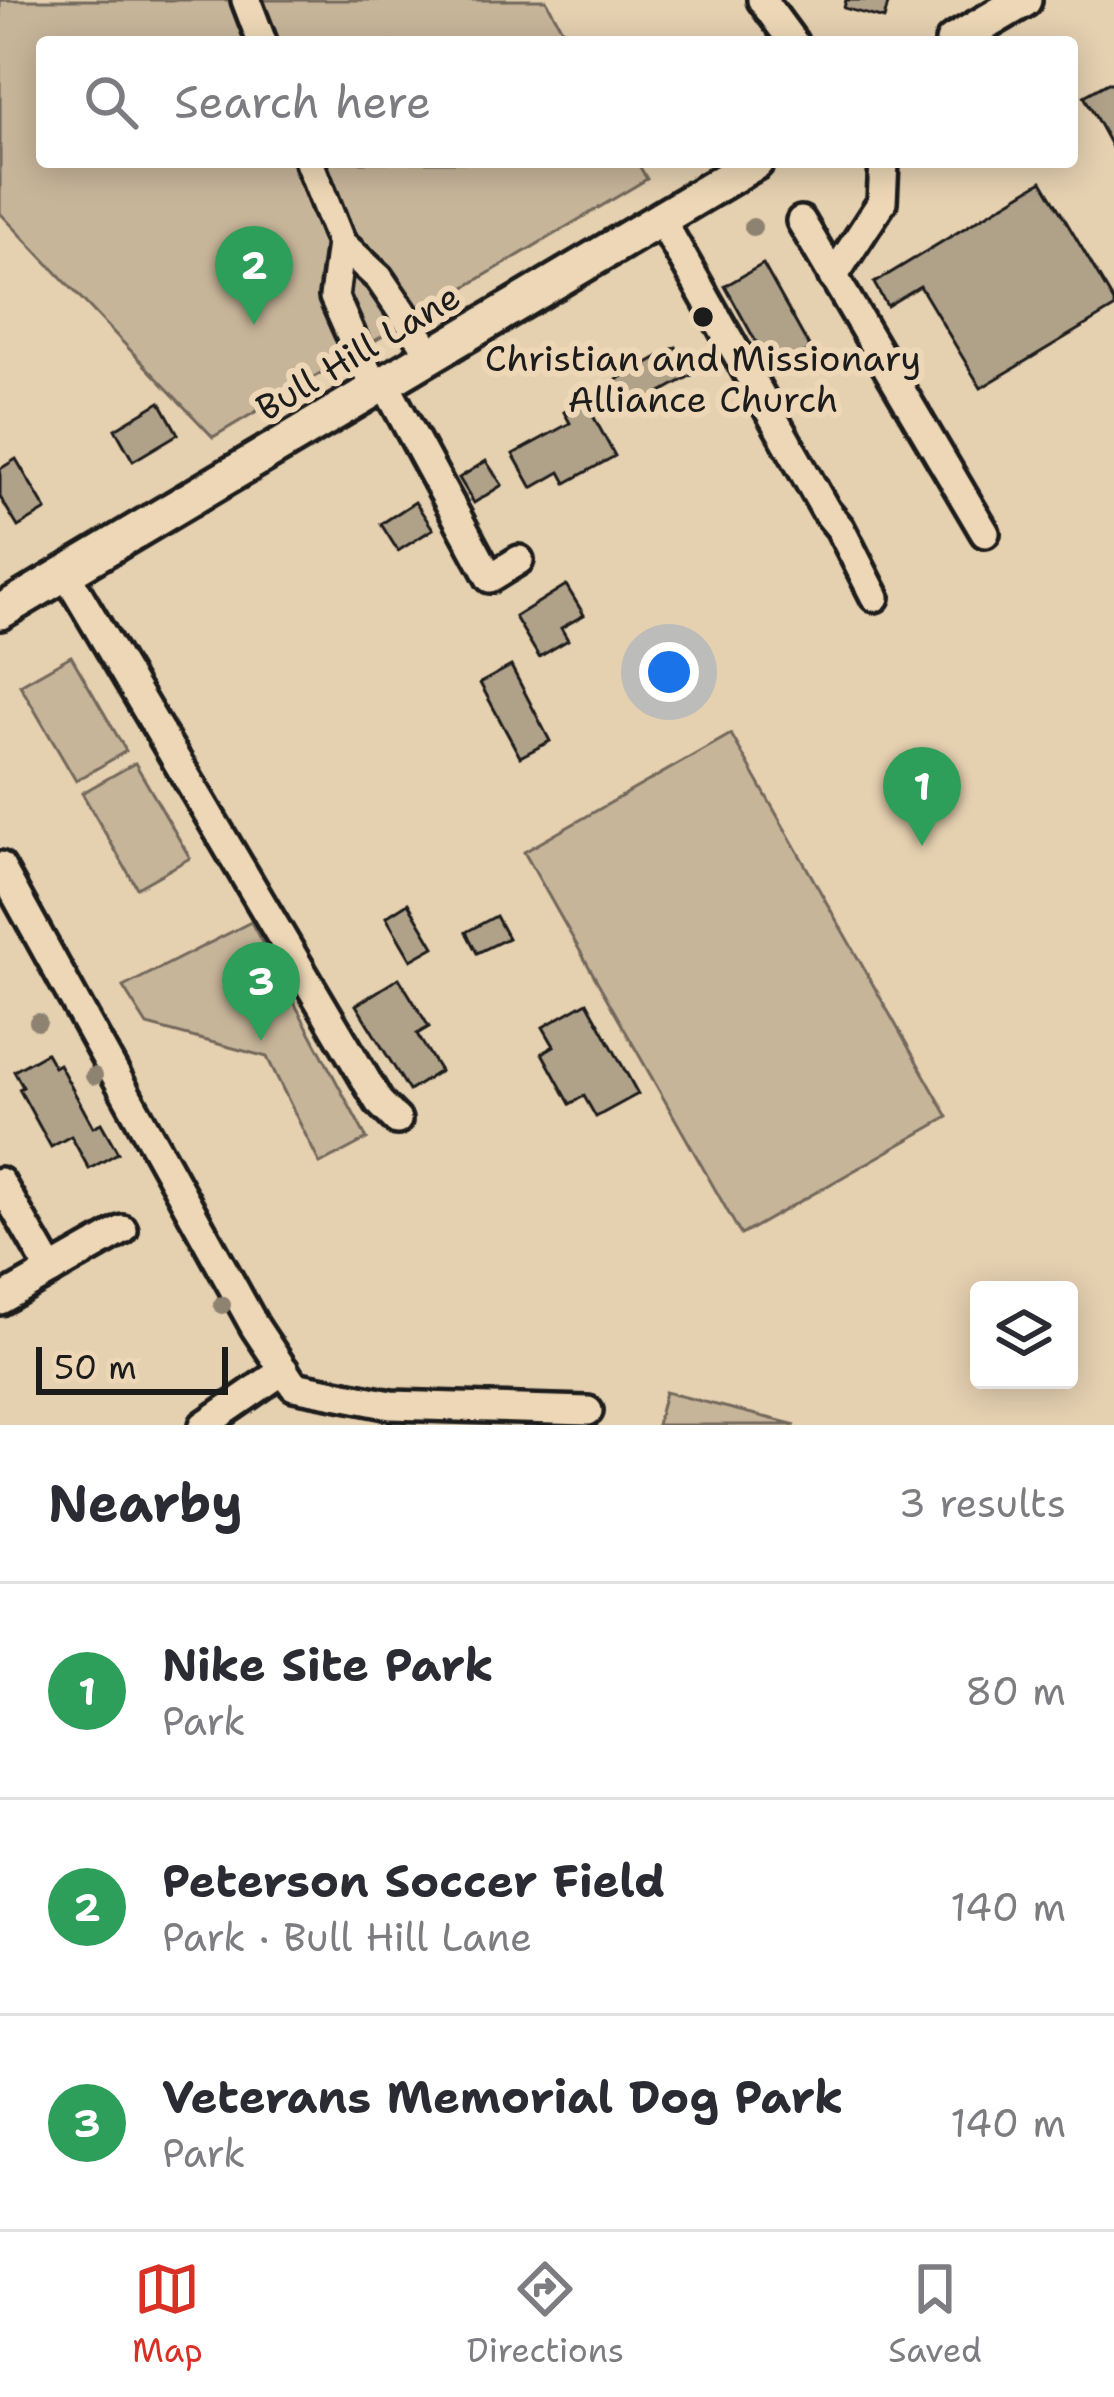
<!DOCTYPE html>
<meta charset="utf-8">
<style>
body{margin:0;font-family:"Shantell Sans",sans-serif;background:#f2f2f3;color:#2b2b33}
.controls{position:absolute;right:36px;bottom:36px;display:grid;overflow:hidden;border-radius:12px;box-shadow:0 6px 30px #0003}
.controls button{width:108px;height:108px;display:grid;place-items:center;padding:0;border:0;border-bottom:3px solid #e1e1e2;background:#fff;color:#2b2b33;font:60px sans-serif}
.scale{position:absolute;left:36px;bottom:30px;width:192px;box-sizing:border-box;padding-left:12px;border:6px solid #1c1c1c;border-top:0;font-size:33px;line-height:42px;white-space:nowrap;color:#1c1c1c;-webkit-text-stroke:9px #edd7b6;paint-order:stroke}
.you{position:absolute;left:669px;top:672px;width:42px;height:42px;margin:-30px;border:9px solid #fff;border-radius:50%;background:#1a73e8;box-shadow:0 0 0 18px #1a73e833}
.badge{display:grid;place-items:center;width:78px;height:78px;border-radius:50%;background:#d93025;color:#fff;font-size:39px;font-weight:700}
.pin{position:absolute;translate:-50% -99px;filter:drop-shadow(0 3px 6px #0008)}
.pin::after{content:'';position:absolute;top:63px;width:42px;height:36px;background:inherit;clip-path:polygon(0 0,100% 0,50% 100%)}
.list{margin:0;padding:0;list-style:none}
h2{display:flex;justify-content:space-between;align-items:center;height:156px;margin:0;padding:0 48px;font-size:51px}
h2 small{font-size:39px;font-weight:400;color:#7c7c81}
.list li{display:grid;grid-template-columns:78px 1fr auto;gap:36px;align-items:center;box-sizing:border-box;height:216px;padding:0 48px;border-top:3px solid #e1e1e2}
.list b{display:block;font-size:45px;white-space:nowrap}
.list p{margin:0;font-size:39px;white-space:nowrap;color:#7c7c81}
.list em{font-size:39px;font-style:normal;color:#7c7c81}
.icon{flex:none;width:66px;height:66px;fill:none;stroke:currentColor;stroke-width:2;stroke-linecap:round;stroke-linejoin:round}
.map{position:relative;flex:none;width:1114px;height:1425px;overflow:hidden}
.search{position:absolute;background:#fff;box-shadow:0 6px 30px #0003;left:36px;right:36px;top:36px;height:132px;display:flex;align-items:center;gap:30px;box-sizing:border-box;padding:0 42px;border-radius:12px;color:#7c7c81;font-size:45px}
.sheet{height:804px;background:#fff}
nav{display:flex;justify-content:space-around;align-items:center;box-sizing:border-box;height:168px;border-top:3px solid #e1e1e2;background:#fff;font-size:33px;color:#7c7c81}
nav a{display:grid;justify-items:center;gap:6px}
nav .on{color:#d93025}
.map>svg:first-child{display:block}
</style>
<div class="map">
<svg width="1114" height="1425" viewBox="0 0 1114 1425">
<rect width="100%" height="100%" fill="#e5d0b0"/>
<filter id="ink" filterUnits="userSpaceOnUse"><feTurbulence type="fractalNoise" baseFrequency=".00833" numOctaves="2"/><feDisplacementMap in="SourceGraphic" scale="24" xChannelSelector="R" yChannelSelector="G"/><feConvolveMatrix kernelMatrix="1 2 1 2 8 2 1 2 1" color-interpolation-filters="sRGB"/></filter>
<g filter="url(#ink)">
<g fill="#c7b59a" stroke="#72685b" stroke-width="3">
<polygon points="0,0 546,0 569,42 42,42 42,162 637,162 647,179 213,437 0,213"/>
<polygon points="71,656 126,751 76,781 20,685"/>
<polygon points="731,734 948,1117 741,1235 524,852"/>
<polygon points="135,763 190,858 137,888 82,793"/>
<polygon points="251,922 367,1139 320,1164 267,1057 147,1025 123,987"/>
<polygon points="665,1392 796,1425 657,1425"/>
</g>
<g fill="#b0a189" stroke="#1c1c1c" stroke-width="3">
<polygon points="846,0 889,0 884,19 844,8"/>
<polygon points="1108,83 1114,83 1114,151 1084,96"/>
<polygon points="1042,181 1114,302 1114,308 981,388 920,286 887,306 874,283"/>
<polygon points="763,264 811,350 772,371 725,286"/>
<polygon points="676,347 692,375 627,411 611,383"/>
<polygon points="585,401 615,456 566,483 560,472 532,488 513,454 570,423 564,412"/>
<polygon points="160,402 178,434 133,461 115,429"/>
<polygon points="16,459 46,510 18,527 0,497 0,469"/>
<polygon points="486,461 502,485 474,503 459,478"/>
<polygon points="415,502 433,529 398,551 381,524"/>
<polygon points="566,585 584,615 561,628 568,640 539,657 515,617"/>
<polygon points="511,666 550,741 520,757 480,683"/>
<polygon points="408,903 434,947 411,960 386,917"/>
<polygon points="496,916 508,938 477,953 466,932"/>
<polygon points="399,978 429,1027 417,1034 440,1071 409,1091 356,1005"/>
<polygon points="587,1002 638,1094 596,1117 584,1096 570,1104 542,1053 554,1046 543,1027"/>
<polygon points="46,1053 54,1067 59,1064 93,1127 101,1123 118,1153 89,1169 71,1136 51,1147 19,1089 23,1087 14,1071"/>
</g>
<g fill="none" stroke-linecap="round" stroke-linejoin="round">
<g stroke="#1c1c1c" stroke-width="36">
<g id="minor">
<polyline points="246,0 262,42"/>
<polyline points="762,0 793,42"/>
<polyline points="309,162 341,243 379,278 430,353"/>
<polyline points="662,221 826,511 840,528 875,597"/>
<polyline points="801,221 985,533"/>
<polyline points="341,243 334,297 374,387"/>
<polyline points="833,277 882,202 884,162"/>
<polyline points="384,382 490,578 519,560"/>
<polyline points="65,572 379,1102 397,1120"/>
<polyline points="0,866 255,1327 294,1386 391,1405 588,1411"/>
<polyline points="0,1182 51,1271"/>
<polyline points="0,1300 123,1230"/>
<polyline points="204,1425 284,1370"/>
</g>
</g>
<g stroke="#1c1c1c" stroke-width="42">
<g id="major">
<polyline points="953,42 1024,0"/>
<polyline points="0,612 756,162"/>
</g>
</g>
<use href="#minor" stroke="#edd7b6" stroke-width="27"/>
<use href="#major" stroke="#edd7b6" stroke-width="33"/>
</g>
<g fill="#8e8270">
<circle cx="753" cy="227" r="9"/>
<circle cx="38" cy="1022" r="9"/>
<circle cx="94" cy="1076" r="9"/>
<circle cx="222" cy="1305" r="9"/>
</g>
</g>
<circle fill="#1c1c1c" stroke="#edd7b6" stroke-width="4.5" cx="703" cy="317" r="12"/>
<g text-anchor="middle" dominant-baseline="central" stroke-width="12" stroke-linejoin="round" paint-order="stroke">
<g font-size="36" fill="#1c1c1c" stroke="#edd7b6">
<text transform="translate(358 352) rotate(-31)">Bull Hill Lane</text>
</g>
<g font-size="36" fill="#1c1c1c" stroke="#edd7b6">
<text x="703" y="358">Christian and Missionary<tspan x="703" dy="41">Alliance Church</tspan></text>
</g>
</g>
</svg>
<div class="controls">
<button><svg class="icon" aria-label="layers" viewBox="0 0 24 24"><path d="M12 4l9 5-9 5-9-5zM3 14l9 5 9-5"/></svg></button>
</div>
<div class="scale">50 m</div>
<div class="you"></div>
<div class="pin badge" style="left:922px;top:846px;background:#2e9e5b">1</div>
<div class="pin badge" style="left:254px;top:325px;background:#2e9e5b">2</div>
<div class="pin badge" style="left:261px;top:1041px;background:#2e9e5b">3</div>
<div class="search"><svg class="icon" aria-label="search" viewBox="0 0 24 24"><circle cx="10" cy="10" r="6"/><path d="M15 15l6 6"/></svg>Search here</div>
</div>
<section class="sheet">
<h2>Nearby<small>3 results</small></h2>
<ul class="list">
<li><span class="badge" style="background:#2e9e5b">1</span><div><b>Nike Site Park</b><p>Park</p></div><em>80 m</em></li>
<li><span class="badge" style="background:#2e9e5b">2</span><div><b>Peterson Soccer Field</b><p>Park · Bull Hill Lane</p></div><em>140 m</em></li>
<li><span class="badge" style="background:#2e9e5b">3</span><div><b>Veterans Memorial Dog Park</b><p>Park</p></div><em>140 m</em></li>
</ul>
</section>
<nav>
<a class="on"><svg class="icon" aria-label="map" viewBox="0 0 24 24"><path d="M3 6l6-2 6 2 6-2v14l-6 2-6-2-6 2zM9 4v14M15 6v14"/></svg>Map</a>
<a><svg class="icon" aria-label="directions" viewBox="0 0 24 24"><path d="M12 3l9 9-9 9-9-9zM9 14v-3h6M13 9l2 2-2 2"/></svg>Directions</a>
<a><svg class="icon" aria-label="saved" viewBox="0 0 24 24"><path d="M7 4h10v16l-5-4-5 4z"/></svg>Saved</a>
</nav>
